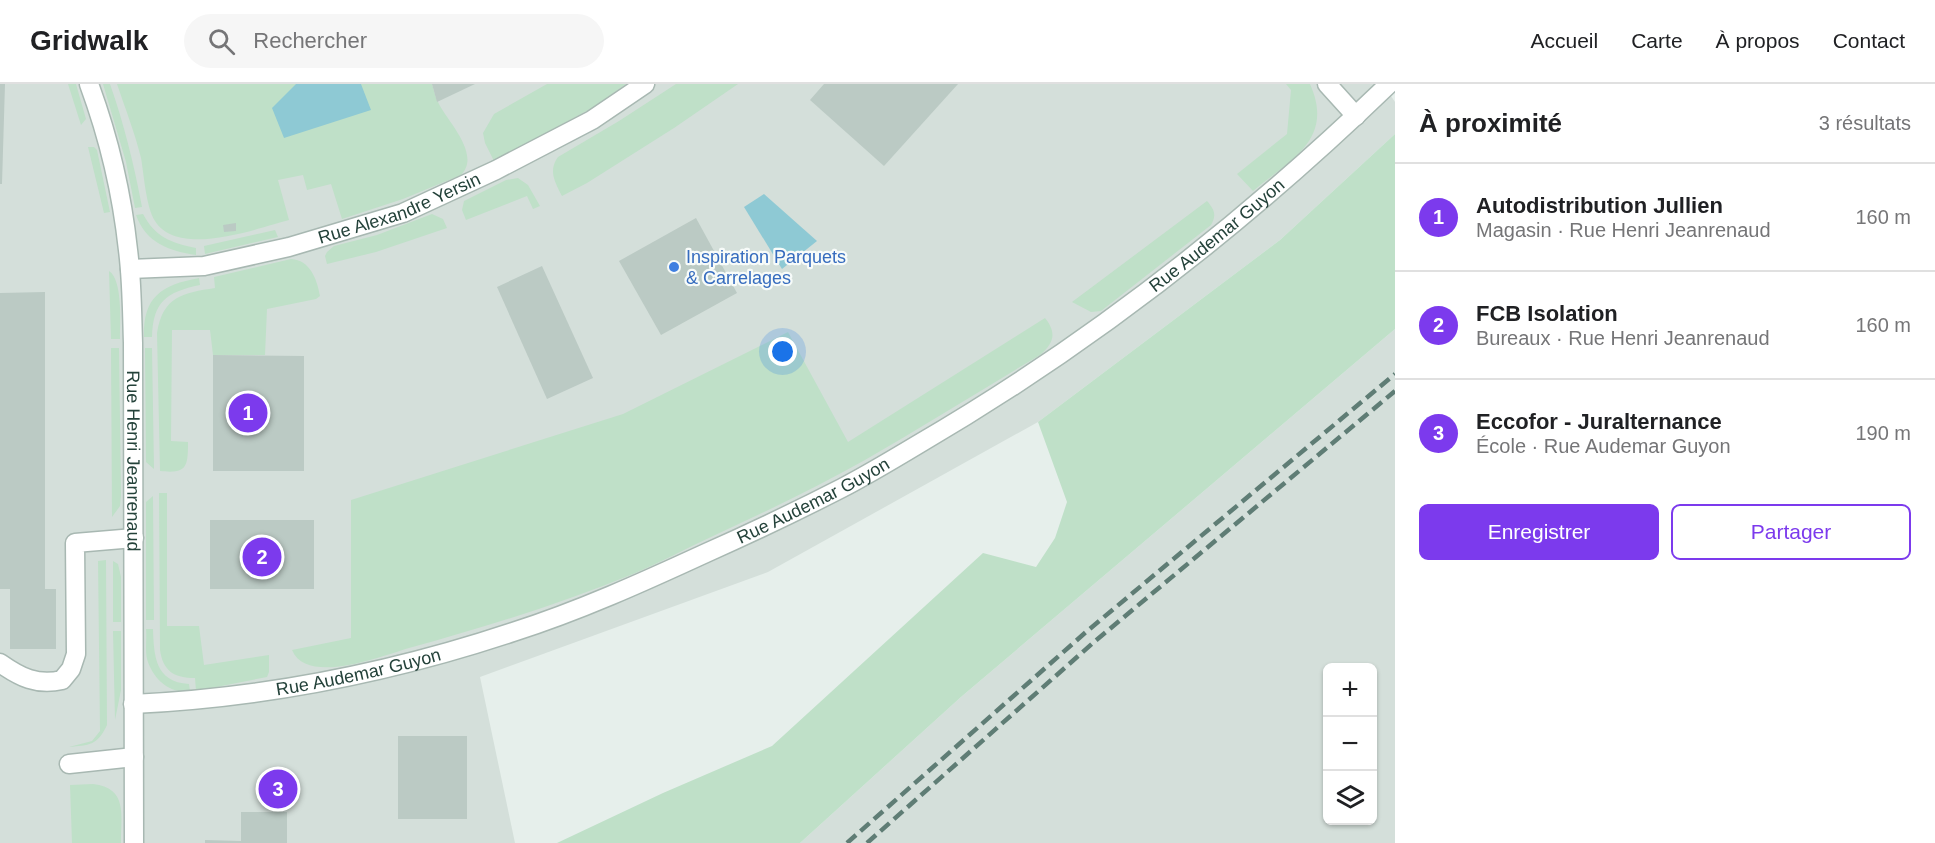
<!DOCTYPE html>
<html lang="fr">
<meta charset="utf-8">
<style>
body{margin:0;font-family:Helvetica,sans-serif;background:#f6f6f6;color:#202124}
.controls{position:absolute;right:18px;bottom:18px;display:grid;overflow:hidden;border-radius:9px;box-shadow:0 2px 4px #0004}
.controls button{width:54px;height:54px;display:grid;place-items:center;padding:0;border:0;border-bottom:2px solid #e0e0e0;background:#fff;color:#202124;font:30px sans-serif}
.you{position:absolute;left:783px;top:268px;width:21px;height:21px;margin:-15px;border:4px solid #fff;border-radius:50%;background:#1a73e8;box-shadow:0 0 0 9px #1a73e833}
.badge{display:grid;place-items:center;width:39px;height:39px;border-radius:50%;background:#7c3aed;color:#fff;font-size:20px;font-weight:700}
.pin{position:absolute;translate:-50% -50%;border:3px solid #fff;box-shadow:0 2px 6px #0006}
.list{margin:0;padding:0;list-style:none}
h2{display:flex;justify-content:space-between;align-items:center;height:78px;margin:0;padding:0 24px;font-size:26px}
h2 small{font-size:20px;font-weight:400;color:#757577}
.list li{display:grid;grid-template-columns:39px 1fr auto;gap:18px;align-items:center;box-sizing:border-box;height:108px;padding:0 24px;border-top:2px solid #e0e0e0}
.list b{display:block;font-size:22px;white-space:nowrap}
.list p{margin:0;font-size:20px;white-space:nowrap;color:#757577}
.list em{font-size:20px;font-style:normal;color:#757577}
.actions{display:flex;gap:12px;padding:18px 24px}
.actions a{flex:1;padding:14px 0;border:2px solid #7c3aed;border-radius:9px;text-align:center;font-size:21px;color:#7c3aed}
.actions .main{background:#7c3aed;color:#fff}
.icon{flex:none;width:33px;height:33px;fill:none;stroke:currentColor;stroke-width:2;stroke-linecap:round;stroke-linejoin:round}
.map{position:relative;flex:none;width:1395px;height:759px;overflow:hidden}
header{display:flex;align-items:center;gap:36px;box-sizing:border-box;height:84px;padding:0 30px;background:#fff;border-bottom:2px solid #e0e0e0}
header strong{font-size:28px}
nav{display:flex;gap:33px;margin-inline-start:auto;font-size:21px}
.search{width:420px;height:54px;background:#f6f6f6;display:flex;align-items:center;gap:15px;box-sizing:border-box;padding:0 21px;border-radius:33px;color:#757577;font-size:22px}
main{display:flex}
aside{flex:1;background:#fff}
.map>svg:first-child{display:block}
</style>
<header>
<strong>Gridwalk</strong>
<div class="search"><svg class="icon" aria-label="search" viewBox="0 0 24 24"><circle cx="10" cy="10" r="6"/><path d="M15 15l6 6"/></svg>Rechercher</div>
<nav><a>Accueil</a><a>Carte</a><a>À propos</a><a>Contact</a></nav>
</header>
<main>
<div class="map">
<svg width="1395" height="759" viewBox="0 0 1395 759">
<rect width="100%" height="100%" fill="#e6efeb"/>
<g fill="#d4dfda" fill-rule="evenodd">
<polygon points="0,0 1383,0 1395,18 1395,50 1280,156 1038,338 768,488 480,593 515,759 0,759"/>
<path d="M1395 245V759H800L961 613ZM1328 584H1372V736H1328Z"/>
</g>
<g fill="#bfe0c8">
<polygon points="68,0 76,0 86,35 81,41"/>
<path d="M103 0H110C124 40 134 80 142 123L135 124 126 78Z"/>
<path d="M117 0H432C434 6 435 13 438 18 446 36 482 70 461 91L403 115 342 135 331 100 307 106 303 91 278 96 289 136C255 145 178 174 155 137 146 123 144 91 141 74 135 49 125 24 117 0Z"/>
<polygon points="547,0 626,0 592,24 494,77 485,59 483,49 494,30"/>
<path d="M676 0H738L674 44 587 99 562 112C555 98 548 87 558 73L619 37Z"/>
<path d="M1286 0H1310C1335 56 1290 76 1253 107L1237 90 1287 50 1291 6Z"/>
<polygon points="1395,50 1395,245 961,613 800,759 557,759 663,709 772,662 983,469 1036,483 1055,454 1067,418 1038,338 1280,156"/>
<polygon points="88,63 94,63 97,66 110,128 104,129"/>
<polygon points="518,94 528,101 540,122 533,125 527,112 466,136 462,126 464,117 506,96"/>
<path d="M1207 117C1214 125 1217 131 1211 141L1101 227 1091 228 1072 218Z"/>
<path d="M143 130C155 153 171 159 196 164V171C169 167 146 159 136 131Z"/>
<polygon points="432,130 443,135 447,144 376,168 327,180 325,172 327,168 334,162 377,151"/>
<polygon points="275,146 278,153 205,170 204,162"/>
<path d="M291 175C310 176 317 195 320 212L316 215 267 225 265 271H213L210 246H172L171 357 188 358C188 383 187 390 160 387L157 249C163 212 183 209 215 204L214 193Z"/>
<path d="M109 187C123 196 120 239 120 255H111Z"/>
<path d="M199 194 200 201C166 208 153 218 152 253H144C143 213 161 201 199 194Z"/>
<path d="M1045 234C1057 249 1054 259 1040 271 981 306 924 342 865 376 815 404 763 429 711 453 685 465 659 479 633 490 560 520 485 543 409 564 382 572 307 602 292 566L351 554V416L623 330 788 248 848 358Z"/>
<polygon points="111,264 119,264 121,411 120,422 112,433"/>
<polygon points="145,264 152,264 154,385 146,378"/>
<path d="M159 409H167V542H199L204 581 269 571V588L267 593 196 607 195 594C174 594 163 587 160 566Z"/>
<polygon points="153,412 154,536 146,536 146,418"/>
<path d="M106 476 107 641C97 662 89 661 69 663L92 657 100 647 98 477Z"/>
<polygon points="113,477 118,480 121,493 121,538 113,538"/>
<path d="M146 545H153C154 572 155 598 189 600L190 607C169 610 153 595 147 575 145 566 147 554 146 545Z"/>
<polygon points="113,547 121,547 121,606 115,636"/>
<path d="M93 700C128 704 121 731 121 759H72L70 701Z"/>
</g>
<g fill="#8ec9d4">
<polygon points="296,0 361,0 371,26 284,54 272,24"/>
<polygon points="764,110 817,157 782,185 744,123"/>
</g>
<g fill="#bbcac4">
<polygon points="0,0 5,0 2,100 0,100"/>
<polygon points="432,0 475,0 437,18"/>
<polygon points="824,0 958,0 884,82 810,16"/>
<polygon points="696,134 737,209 661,251 619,177"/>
<polygon points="236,139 236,147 224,148 223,141"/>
<polygon points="542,182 593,294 547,315 497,203"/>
<polygon points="45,208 45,505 56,505 56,565 10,565 10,505 0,505 0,209"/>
<polygon points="213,271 304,272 304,387 213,387"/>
<rect x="210" y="436" width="104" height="69"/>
<rect x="398" y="652" width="69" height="83"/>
<rect x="241" y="728" width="46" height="31"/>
<polygon points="205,756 241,757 241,759 205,759"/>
</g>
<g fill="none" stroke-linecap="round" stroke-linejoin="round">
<g stroke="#a8b8b2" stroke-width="21">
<g id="minor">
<path id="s1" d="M89 0C109 54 122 110 128 166 132 197 132 228 133 259L134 759"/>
<polyline points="1327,0 1356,32"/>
<path id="s2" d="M130 185 204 182 289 163 403 129 496 86 592 36 645 0"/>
<path d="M0 579C20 593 37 602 62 596L71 585 76 570 75 459 134 454"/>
<path id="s3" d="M133 620C262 614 390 589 513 548 579 527 643 498 706 469 751 449 797 427 842 404 867 391 892 376 917 361 1089 261 1246 138 1389 0"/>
<polyline points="69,680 134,673"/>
</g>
</g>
<use href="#minor" stroke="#fff" stroke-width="18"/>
<g stroke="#5f7d75" stroke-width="4.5" stroke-dasharray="12 6" stroke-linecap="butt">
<polyline points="847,759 1086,548 1395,290"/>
<polyline points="867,759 1094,558 1395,307"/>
</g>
</g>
<circle fill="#3f7fe0" stroke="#f7fbf9" stroke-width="2" cx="674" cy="183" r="6"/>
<g text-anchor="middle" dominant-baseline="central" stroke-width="4.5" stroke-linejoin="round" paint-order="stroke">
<g font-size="18" fill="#24423a" stroke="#f7fbf9">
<text stroke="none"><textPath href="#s2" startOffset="278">Rue Alexandre Yersin</textPath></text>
<text stroke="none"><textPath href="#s3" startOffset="1200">Rue Audemar Guyon</textPath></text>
<text stroke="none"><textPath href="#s1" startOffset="382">Rue Henri Jeanrenaud</textPath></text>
<text stroke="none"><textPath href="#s3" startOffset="716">Rue Audemar Guyon</textPath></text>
<text stroke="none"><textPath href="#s3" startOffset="228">Rue Audemar Guyon</textPath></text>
</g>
<g font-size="18" fill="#366cbe" stroke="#f7fbf9" text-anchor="start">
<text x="686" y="173">Inspiration Parquets<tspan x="686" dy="21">&amp; Carrelages</tspan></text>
</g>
</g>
</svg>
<div class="controls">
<button>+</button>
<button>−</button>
<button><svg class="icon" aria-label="layers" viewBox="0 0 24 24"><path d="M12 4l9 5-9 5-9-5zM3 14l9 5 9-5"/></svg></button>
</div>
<div class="you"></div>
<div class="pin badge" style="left:248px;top:329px">1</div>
<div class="pin badge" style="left:262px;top:473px">2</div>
<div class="pin badge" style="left:278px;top:705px">3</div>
</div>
<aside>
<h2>À proximité<small>3 résultats</small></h2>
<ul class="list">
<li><span class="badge">1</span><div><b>Autodistribution Jullien</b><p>Magasin · Rue Henri Jeanrenaud</p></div><em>160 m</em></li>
<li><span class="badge">2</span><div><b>FCB Isolation</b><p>Bureaux · Rue Henri Jeanrenaud</p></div><em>160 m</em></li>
<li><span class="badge">3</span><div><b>Eccofor - Juralternance</b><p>École · Rue Audemar Guyon</p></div><em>190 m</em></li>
</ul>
<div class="actions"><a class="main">Enregistrer</a><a>Partager</a></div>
</aside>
</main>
